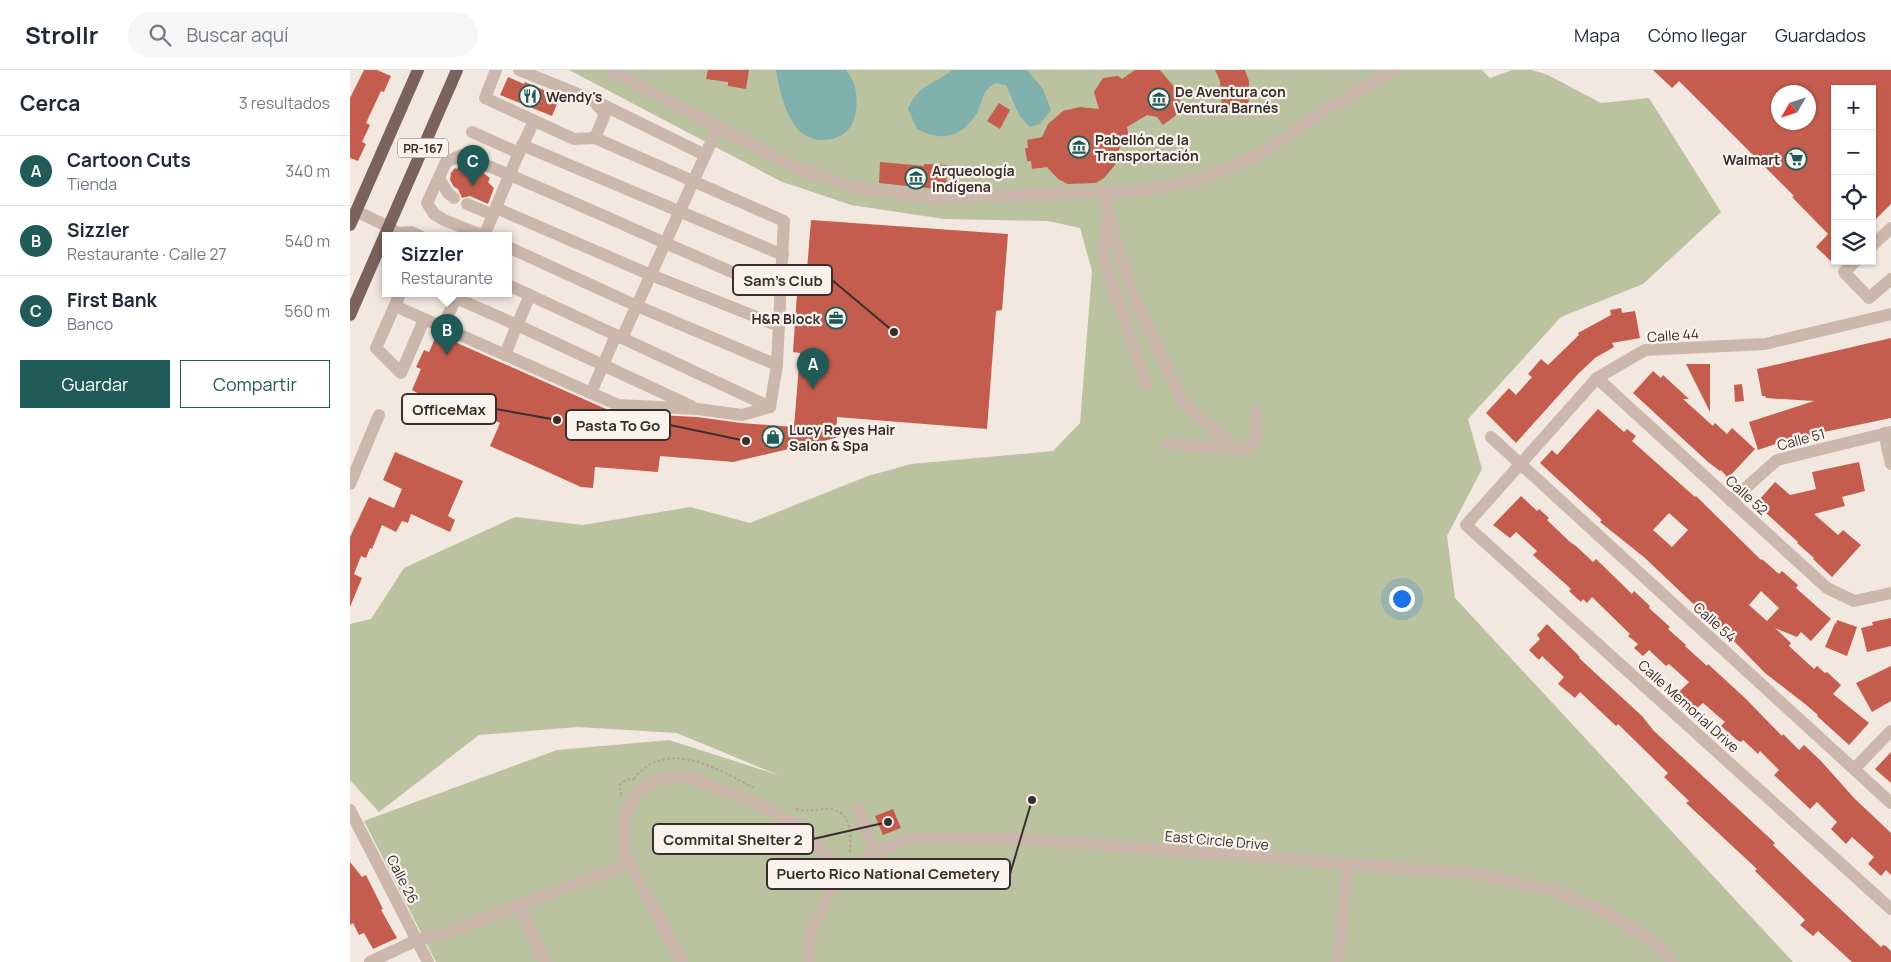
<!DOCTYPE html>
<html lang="es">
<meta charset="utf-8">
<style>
body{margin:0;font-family:Manrope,sans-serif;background:#f6f6f7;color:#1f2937}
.controls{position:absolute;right:15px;top:15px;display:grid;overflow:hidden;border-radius:0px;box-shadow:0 1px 4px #0004}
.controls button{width:45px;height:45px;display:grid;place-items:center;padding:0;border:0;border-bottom:1px solid #e0e1e3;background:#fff;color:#1f2937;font:25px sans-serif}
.compass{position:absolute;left:1421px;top:15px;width:45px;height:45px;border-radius:50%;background:#fff;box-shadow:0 1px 4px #0004;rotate:231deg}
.you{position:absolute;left:1051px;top:528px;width:18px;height:18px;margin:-12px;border:4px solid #fff;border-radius:50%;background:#1a73e8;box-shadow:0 0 0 8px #1a73e833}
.badge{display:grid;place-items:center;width:32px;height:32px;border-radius:50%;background:#205b58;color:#fff;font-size:16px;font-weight:700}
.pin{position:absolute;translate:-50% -41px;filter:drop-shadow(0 1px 2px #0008)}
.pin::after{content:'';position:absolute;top:26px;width:18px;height:15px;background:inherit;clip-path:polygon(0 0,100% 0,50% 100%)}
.popup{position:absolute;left:32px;top:162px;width:130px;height:65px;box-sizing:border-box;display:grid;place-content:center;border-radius:0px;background:#fff;filter:drop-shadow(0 1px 4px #0005);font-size:16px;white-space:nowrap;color:#747a83}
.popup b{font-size:19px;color:#1f2937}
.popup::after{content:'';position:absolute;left:50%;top:100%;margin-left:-10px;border:10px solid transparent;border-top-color:#fff}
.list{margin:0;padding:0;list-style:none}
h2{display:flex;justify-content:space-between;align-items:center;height:65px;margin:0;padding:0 20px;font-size:21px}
h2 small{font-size:16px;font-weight:400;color:#747a83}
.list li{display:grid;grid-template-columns:32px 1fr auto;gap:15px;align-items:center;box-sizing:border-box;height:70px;padding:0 20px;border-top:1px solid #e0e1e3}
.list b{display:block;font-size:19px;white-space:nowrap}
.list p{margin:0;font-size:16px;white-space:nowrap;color:#747a83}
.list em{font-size:16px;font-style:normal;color:#747a83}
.actions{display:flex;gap:10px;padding:15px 20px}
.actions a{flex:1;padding:11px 0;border:1px solid #205b58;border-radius:0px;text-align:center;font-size:18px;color:#205b58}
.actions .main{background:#205b58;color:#fff}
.icon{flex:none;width:28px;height:28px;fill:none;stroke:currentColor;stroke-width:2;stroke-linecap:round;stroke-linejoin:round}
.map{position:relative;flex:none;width:1541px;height:892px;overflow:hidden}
header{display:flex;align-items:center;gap:30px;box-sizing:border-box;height:70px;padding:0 25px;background:#fff;border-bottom:1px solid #e0e1e3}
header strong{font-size:24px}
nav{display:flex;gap:28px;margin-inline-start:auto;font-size:18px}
.search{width:350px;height:45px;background:#f6f6f7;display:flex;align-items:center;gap:12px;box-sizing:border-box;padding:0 18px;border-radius:28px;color:#747a83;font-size:19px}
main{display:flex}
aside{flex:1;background:#fff}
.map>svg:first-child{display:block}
</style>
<header>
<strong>Strollr</strong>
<div class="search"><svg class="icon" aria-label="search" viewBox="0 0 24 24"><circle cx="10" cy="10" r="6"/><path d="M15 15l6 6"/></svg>Buscar aquí</div>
<nav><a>Mapa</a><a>Cómo llegar</a><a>Guardados</a></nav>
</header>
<main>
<aside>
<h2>Cerca<small>3 resultados</small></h2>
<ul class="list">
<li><span class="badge">A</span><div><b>Cartoon Cuts</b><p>Tienda</p></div><em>340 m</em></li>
<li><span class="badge">B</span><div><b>Sizzler</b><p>Restaurante · Calle 27</p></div><em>540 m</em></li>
<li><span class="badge">C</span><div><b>First Bank</b><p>Banco</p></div><em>560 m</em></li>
</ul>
<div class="actions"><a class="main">Guardar</a><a>Compartir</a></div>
</aside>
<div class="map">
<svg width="1541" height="892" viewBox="0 0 1541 892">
<rect width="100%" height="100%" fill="#f3e8e0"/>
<polygon fill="#bac2a0" points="219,0 1132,0 1140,8 1162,0 1182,0 1198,5 1251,33 1299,28 1371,142 1293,214 1211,247 1118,349 1132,399 1097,466 1105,528 1443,892 86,892 14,751 207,680 319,670 428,705 327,663 227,657 129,665 29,742 0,710 0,554 21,549 54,498 165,447 233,455 340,437 400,453 518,406 561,394 703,381 730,353 742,201 730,158 698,151 594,149 501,135 430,111"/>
<g fill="#7fb0ac">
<path d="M426 0H496C499 5 504 11 505 17 510 43 504 69 473 70 466 71 455 66 449 61 435 45 429 20 426 0Z"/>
<path d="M602 0H677L693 19 701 40 690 54 680 57 669 45 656 15 645 13C641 16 636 20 634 24 631 30 630 37 627 43 611 68 593 72 567 59L558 39C560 34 563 29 566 25 575 14 591 10 602 0Z"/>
</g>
<g fill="#c45d4d" fill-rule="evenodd">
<polygon points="14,0 27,0 41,6 34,22 31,21 16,53 20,55 12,72 16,74 8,91 0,88 0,28"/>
<polygon points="358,0 399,0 396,19 378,16 378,12 356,9"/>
<polygon points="785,0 810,0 825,18 827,26 833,35 826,40 829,43 813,55 807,47 797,45 777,57 780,75 770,76 765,95 754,108 746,113 718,114 708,109 697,97 682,99 681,91 677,91 675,78 678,78 677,70 692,67 698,54 713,41 730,37 749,39 744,22 753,8 768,6 772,9"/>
<polygon points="865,0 895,0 899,11 899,28 897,43 872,41 870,11"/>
<path d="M1303 0H1541V134L1522 153V19H1485V195L1466 177 1478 164 1442 127 1444 126 1329 11 1322 18ZM1428 22H1458V52H1428Z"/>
<polygon points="158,7 174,14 175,12 210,27 202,46 150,25"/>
<polygon points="649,33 660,40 650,59 637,51"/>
<polygon points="530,92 574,96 574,94 597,95 596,120 529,113"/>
<polygon points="109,95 130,101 140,108 138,112 144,118 138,134 120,126 112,128 108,119 104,117 100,110 101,103 105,98 107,99"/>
<polygon points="461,150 658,164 652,240 646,241 637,359 487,347 486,368 383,392 310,386 308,402 245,397 243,418 231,417 140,376 150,353 106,333 105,336 81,326 79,332 68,326 69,324 62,320 71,299 66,297 74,280 79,282 87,264 265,343 347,347 391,353 444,357 450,283 443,282 447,224 455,224"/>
<polygon points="1271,238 1272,243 1285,241 1290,268 1262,273 1264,277 1245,288 1228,304 1166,373 1136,343 1159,318 1166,325 1182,307 1178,304 1191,289 1198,295 1229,265 1228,263 1261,245 1260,240"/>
<polygon points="1541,268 1541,348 1474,362 1475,364 1441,372 1440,369 1408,380 1399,352 1464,331 1416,328 1415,326 1412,326 1407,299"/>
<polygon points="1336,294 1360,294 1360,342"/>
<polygon points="1303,301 1311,308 1313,305 1339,329 1333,329 1363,356 1365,353 1377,364 1382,358 1405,379 1378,408 1371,400 1370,401 1358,392 1283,323"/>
<polygon points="1392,314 1394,331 1385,332 1384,315"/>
<path d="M1248 339 1274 362 1277 359 1286 366 1282 371 1345 427 1346 426 1411 490 1412 489 1429 504 1432 501 1448 515 1446 518 1481 549 1461 571 1451 562 1447 567 1425 558 1441 573 1439 576 1464 599 1467 596 1475 603 1477 602 1491 615 1483 624 1519 653 1499 675 1467 646 1468 645 1455 634 1415 603 1378 565 1358 546 1357 547 1295 488 1250 452 1252 450 1190 393 1202 380 1207 385ZM1319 443 1338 460 1322 477 1303 460ZM1411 521 1429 538 1417 551 1399 535Z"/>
<polygon points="45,382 113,411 98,446 105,450 100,462 61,444 58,453 52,451 46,462 32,455 22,479 20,478 16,488 11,486 4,504 12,508 0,537 0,467 19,427 44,438 52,419 33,410"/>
<polygon points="1509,392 1515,421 1492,427 1495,436 1464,444 1488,465 1493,460 1511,475 1482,507 1463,489 1464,488 1447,473 1448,472 1416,443 1418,441 1408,431 1425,412 1440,425 1466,419 1462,402"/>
<polygon points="1171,426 1187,441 1189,439 1199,448 1197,450 1220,472 1226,476 1243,492 1246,489 1282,524 1284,521 1300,536 1299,538 1320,557 1318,559 1336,575 1335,576 1357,596 1358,594 1396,629 1432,666 1433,664 1449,680 1454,675 1471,691 1504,728 1541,763 1541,805 1536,800 1531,806 1518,794 1524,787 1502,767 1496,774 1481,759 1487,752 1467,732 1460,739 1424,705 1429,700 1410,681 1408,684 1393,670 1391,672 1387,670 1371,656 1375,652 1353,633 1346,639 1328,623 1339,612 1319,594 1316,596 1299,580 1293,586 1284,578 1288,574 1278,566 1280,564 1242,527 1237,533 1233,529 1231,532 1219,521 1221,519 1183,485 1187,481 1166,462 1160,468 1143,455"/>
<polygon points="1541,548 1541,576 1517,582 1511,558 1523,555 1522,552"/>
<polygon points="1487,550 1507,557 1497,586 1475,577 1485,553 1486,554"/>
<polygon points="1197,554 1230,587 1229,588 1292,646 1304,661 1425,773 1423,775 1456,807 1531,877 1533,875 1536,876 1541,881 1541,892 1502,892 1468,861 1463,866 1450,855 1455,850 1405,801 1407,799 1336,733 1339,731 1314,707 1318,703 1268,654 1266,656 1230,622 1225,628 1208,614 1214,607 1192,586 1189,590 1179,580 1190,569 1187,565"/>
<polygon points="1541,596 1541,631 1522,642 1506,613"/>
<polygon points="1541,682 1541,713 1525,699"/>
<polygon points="543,739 551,758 533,765 525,746"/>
<polygon points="0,792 12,807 16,805 33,839 31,840 47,868 23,879 14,863 9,865 3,853 0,855"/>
</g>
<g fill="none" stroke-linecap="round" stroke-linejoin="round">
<g stroke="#b7a096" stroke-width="2" stroke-dasharray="2.5 2.5" stroke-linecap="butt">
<path d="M284 709C316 667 368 699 404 718"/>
<path d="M271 725 269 716C273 711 277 708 284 710"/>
<path d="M446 739C458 743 468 738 480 739 503 742 501 768 500 784"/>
</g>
<g stroke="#cbb7ac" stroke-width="12">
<polyline points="146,0 135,28 224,69 245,68 434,151 427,295 420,337"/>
<polyline points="169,0 243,30 255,44 245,68"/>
<polyline points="260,0 446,98 507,118 587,128 801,120 852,108 880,98 912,83 978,39 1045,0"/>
<polyline points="243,30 355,85"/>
<polyline points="122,62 169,83 184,51"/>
<polyline points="172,75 433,185"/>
<path d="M169 83C157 110 146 138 134 166L94 150 84 144 77 133 96 92 112 85C219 129 324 178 431 223"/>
<polyline points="89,108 98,123 104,128"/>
<polyline points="756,121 756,140 785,230 832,330 850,348 876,368 882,378"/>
<polyline points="117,134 143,145"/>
<polyline points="146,138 301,205 429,256"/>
<polyline points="6,141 39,157 51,166"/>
<polyline points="759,153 752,184 796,314"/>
<polyline points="48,163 62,162 70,166"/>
<polyline points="1522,176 1541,158"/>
<polyline points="158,177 287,236 427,295"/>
<polyline points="1506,191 1494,202 1519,228 1541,209"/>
<polyline points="158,215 420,337"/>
<polyline points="50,224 26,278 51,303 74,250"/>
<polyline points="97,224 167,255 180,225"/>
<polyline points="45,236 268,335 348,339 392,345 420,337"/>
<polyline points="1541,244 1415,274 1295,280 1247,308 1116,455 1541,839"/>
<polyline points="92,258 108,224"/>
<polyline points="272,268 368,57"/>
<polyline points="155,285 167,255 341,336"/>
<polyline points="1247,308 1477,518 1504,531 1541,523"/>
<polyline points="241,323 266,265"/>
<polyline points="1534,363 1541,394"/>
<polyline points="1141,367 1541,733"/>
<path d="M818 374 896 379C911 367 907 359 905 342"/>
<polyline points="0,414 29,345"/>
<polyline points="1381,431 1427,390 1541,362"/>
<polyline points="1504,699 1541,661"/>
<polyline points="508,739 525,784"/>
<polyline points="0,740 78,892"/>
<polyline points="168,835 195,892"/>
<polyline points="20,892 67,870 93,864 280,793"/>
<polyline points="332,892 275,785 274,759 276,742 285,726 301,712 316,707 338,707 416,737 451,758 474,781 493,803"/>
<polyline points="459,892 459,867 473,834 493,803 514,790 558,768 673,769 1122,803 1203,820 1258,843 1308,876 1322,892"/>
<polyline points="987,892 990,873 998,794"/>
</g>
<g stroke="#7b635c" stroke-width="12">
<polyline points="0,155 68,0"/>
<polyline points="0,245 107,0"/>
</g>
</g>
<defs>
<g id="restaurant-ring" transform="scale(1.125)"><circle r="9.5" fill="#faf3ed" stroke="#205b58" stroke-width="1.5"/><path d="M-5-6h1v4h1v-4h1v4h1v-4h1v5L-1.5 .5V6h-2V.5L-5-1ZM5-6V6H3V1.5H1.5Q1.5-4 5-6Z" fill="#205b58"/></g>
<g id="museum-ring" transform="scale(1.125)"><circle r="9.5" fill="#faf3ed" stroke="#205b58" stroke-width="1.5"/><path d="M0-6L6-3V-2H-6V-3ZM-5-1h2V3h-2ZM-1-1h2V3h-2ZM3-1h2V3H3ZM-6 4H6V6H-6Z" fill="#205b58"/></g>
<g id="supermarket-ring" transform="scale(1.125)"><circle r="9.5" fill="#faf3ed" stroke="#205b58" stroke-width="1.5"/><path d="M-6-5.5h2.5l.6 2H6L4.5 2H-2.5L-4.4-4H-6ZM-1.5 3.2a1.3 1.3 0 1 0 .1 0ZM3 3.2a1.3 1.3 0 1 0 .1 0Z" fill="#205b58"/></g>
<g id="office-ring" transform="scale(1.125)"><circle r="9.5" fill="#faf3ed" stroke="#205b58" stroke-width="1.5"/><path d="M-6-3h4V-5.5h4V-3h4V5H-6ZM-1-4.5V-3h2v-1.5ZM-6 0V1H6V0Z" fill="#205b58"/></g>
<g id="shop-ring" transform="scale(1.125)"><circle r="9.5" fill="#faf3ed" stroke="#205b58" stroke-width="1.5"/><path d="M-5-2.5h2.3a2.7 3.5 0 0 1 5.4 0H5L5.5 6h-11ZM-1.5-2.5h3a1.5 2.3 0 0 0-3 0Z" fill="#205b58"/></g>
</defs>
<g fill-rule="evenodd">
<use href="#restaurant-ring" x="180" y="26"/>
<use href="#museum-ring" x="809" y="29"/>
<use href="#museum-ring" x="729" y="77"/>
<use href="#supermarket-ring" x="1446" y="89"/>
<use href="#museum-ring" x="566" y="108"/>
<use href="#office-ring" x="486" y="248"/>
<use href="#shop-ring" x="423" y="367"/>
</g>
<g text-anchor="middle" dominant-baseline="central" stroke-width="4.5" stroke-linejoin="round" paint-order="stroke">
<rect fill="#faf3ed" stroke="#736965" stroke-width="1" x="48" y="68.5" width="50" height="19" rx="4"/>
<g font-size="12" font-weight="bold" fill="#392e2b">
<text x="73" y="78">PR-167</text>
</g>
<g font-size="14" font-weight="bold" fill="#392e2b" stroke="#faf3ed" text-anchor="start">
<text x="825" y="21">De Aventura con<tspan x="825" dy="16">Ventura Barnés</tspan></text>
<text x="196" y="26">Wendy's</text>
<text x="745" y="69">Pabellón de la<tspan x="745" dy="16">Transportación</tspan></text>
<text x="1430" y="89" text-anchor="end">Walmart</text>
<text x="582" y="100">Arqueología<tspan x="582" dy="16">Indígena</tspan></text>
<text x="470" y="248" text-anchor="end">H&amp;R Block</text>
<text x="439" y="359">Lucy Reyes Hair<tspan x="439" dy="16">Salon &amp; Spa</tspan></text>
</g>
<g font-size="14" fill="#392e2b" stroke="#faf3ed">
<text transform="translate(1323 265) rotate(-4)">Calle 44</text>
<text transform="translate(1451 369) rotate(-15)">Calle 51</text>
<text transform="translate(1397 425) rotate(42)">Calle 52</text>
<text transform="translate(1365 552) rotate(42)">Calle 54</text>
<text transform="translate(1339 636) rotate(42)">Calle Memorial Drive</text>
<text transform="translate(867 770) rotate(5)">East Circle Drive</text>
<text transform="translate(53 809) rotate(63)">Calle 26</text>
</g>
</g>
<path fill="none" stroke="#392e2b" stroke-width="2" d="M544 262L482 210M207 350L146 339M396 371L320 355M538 752L463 769M682 730L660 804"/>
<g fill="#392e2b" stroke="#faf3ed" stroke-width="2">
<circle cx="544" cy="262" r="5"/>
<circle cx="207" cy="350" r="5"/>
<circle cx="396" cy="371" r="5"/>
<circle cx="538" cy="752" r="5"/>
<circle cx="682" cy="730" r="5"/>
</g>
<g fill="#faf3ed" stroke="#392e2b" stroke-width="2">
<rect x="383" y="195" width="99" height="30" rx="5"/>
<rect x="52" y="324" width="94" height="30" rx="5"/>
<rect x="216" y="340" width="104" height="30" rx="5"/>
<rect x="303" y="754" width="160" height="30" rx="5"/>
<rect x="417" y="789" width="243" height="30" rx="5"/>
</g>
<g font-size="15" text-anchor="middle" font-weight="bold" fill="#392e2b">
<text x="433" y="216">Sam's Club</text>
<text x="99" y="345">OfficeMax</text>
<text x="268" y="361">Pasta To Go</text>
<text x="383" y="775">Commital Shelter 2</text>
<text x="538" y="809">Puerto Rico National Cemetery</text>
</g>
</svg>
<div class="controls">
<button>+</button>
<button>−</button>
<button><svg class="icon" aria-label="locate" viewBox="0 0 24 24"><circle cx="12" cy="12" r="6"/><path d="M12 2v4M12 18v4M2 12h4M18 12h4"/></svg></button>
<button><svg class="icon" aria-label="layers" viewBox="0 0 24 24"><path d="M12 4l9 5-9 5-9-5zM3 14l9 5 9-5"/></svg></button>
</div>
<svg class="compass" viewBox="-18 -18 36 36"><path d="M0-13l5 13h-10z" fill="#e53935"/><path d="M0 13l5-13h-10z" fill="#747a83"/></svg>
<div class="you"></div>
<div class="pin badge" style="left:463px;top:319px">A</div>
<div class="pin badge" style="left:97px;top:285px">B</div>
<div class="popup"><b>Sizzler</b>Restaurante</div>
<div class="pin badge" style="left:123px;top:116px">C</div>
</div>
</main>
